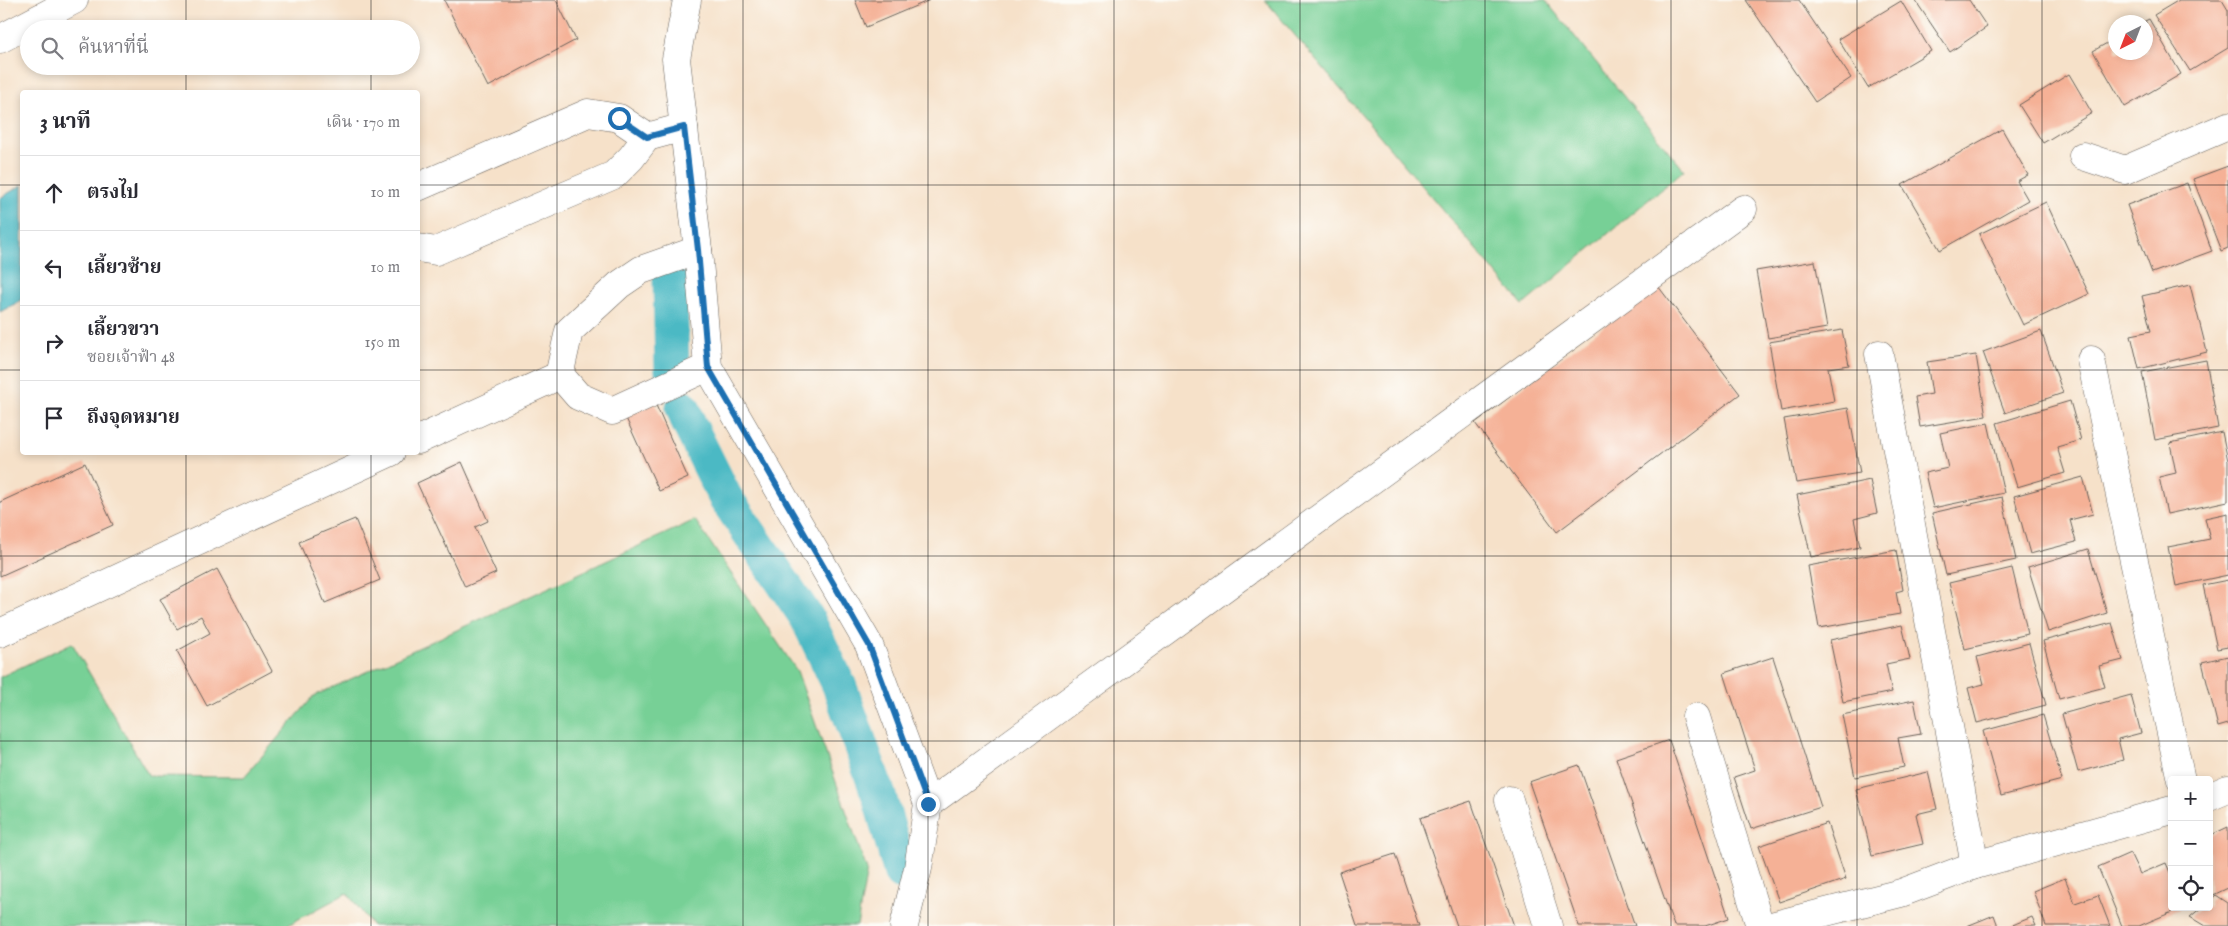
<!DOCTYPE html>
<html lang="th">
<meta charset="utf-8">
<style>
body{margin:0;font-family:"IM FELL English","Noto Serif Thai",serif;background:#f2f2f3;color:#2b2b33}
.controls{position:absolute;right:15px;bottom:15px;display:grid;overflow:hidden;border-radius:5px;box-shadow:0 2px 8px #0003}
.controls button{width:45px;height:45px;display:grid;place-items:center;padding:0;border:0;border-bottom:1px solid #e1e1e2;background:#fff;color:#2b2b33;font:25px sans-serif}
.compass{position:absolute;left:2108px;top:15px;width:45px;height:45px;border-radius:50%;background:#fff;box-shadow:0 2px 8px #0003;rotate:222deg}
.stop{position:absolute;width:15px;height:15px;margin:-11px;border:4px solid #1f6fb2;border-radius:50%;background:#fff}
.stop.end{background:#1f6fb2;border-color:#fff;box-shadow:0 1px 5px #0008}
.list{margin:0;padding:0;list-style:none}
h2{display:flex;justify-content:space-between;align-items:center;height:65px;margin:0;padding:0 20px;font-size:21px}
h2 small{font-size:16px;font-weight:400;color:#7c7c81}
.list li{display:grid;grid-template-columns:32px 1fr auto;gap:15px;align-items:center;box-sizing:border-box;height:75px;padding:0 20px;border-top:1px solid #e1e1e2}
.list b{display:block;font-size:19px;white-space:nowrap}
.list p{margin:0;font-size:16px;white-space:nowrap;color:#7c7c81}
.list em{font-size:16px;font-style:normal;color:#7c7c81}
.icon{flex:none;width:28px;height:28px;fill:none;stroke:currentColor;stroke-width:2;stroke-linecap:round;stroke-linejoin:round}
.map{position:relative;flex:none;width:2228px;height:926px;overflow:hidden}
.search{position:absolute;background:#fff;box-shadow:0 2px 8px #0003;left:20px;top:20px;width:400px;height:55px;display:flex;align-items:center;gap:12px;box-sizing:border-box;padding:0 18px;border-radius:28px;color:#7c7c81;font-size:19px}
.panel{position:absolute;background:#fff;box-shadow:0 2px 8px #0003;left:20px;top:90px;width:400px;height:365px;border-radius:5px}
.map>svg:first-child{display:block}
</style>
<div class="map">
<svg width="2228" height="926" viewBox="0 0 2228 926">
<rect width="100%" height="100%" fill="#fdfcf7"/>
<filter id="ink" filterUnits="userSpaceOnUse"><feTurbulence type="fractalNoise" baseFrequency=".02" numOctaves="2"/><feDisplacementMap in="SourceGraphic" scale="10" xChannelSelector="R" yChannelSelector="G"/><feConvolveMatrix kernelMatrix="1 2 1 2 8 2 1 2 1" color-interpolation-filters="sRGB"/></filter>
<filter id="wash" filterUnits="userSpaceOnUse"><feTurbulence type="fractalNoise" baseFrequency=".0096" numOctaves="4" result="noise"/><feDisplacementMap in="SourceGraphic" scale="20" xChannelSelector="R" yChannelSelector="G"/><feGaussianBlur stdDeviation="1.12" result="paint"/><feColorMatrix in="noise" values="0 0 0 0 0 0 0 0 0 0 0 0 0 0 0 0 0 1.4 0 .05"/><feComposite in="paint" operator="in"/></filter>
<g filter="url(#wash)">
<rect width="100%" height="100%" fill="#f6e1c9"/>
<g fill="#77d096" stroke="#4a7659">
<polygon points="1265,0 1545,0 1684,170 1523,305"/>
<polygon points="695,520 797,671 867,870 857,926 373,926 347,893 286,926 0,926 0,677 72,643 149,776 244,777 314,696"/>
</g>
<polygon fill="#4bb9c4" stroke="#346a70" points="22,185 22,300 0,312 0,198"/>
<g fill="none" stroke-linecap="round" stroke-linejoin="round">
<g stroke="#4bb9c4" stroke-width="35">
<polyline points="670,278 672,371"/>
<polyline points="683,408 689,424 725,497 807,618 839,685 879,796 901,873"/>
</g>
</g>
<g id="blocks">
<g fill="#f5b196">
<polygon points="444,0 556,0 576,40 488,87"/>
<polygon points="855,0 930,0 866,27"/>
<polygon points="1746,0 1799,0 1851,78 1815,102"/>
<polygon points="1915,0 1969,0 1987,27 1950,52"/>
<polygon points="2179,0 2222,0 2228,10 2228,48 2190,71 2154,15"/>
<polygon points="1901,1 1931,51 1868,88 1838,39"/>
<polygon points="2149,19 2181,74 2125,107 2093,51 2116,38 2116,52 2146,52 2146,22 2143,22"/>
<polygon points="2069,74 2092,113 2043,143 2019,105"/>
<polygon points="2002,129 2028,175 2017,181 2028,200 1940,250 1902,185"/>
<polygon points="2228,166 2228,248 2221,251 2193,179"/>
<polygon points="2187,183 2212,251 2152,273 2127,205"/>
<polygon points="2046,202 2089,294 2023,325 1979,234"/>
<polygon points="1815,261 1827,328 1768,338 1756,271"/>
<polygon points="2190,285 2207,352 2139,369 2131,335 2151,331 2142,296"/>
<polygon points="1658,286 1740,394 1557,532 1475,423"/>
<polygon points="1842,330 1849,365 1828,368 1834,401 1781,411 1769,342"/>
<polygon points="2041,331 2063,393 2005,413 1983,352"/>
<polygon points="1976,355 1986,416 1920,427 1915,397 1932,394 1927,362"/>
<polygon points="2206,360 2218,428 2155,440 2142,372"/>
<polygon points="2070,401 2081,440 2057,447 2065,473 2017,487 1997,423"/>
<polygon points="655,403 688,478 659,491 625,416"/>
<polygon points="1848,408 1860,473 1796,483 1784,419"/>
<polygon points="1988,423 2004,493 1933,508 1925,473 1948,468 1940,433"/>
<polygon points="2222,432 2228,461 2228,501 2167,514 2159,477 2176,473 2170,443"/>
<polygon points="462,462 488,521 475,527 496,573 465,587 417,483"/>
<polygon points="85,463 113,525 0,576 0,502"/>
<polygon points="2083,477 2093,514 2070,520 2076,542 2030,554 2014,496"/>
<polygon points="1870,480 1877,513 1854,519 1860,547 1811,557 1797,495"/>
<polygon points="2002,497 2016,560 1946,575 1932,513"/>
<polygon points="2228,513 2228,575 2176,586 2168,547 2210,539 2205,518"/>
<polygon points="355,519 380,580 325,603 299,542"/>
<polygon points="2088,549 2107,613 2048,632 2028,567"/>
<polygon points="1896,550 1903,590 1896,592 1900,614 1819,628 1808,566"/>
<polygon points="2012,568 2028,634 1965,649 1949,583"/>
<polygon points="217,569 272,671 207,706 177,651 210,633 201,616 177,629 160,599"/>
<polygon points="2228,580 2228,647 2217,649 2203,585"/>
<polygon points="2112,623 2123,660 2099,666 2105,687 2059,699 2043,641"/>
<polygon points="1902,625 1910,659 1886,664 1892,692 1843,702 1830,640"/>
<polygon points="2029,643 2046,705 1977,723 1968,688 1984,684 1977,657"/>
<polygon points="2228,656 2228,724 2218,727 2202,662"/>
<polygon points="1773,657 1821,807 1751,829 1734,777 1755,770 1724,673"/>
<polygon points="2131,695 2141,733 2118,739 2123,760 2078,772 2062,714"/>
<polygon points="1914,700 1921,734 1898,738 1904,767 1855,777 1842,715"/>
<polygon points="2043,715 2062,780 2001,796 1983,731"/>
<polygon points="1669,740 1729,918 1705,926 1674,926 1616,758"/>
<polygon points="1579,765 1635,926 1579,926 1529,782"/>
<polygon points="1928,772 1937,809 1916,814 1923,844 1872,856 1856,789"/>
<polygon points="1471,801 1514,926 1457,926 1420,818"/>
<polygon points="1827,823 1846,879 1779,902 1759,846"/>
<polygon points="2228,827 2228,888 2209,897 2209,836"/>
<polygon points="2130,853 2140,874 2166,863 2172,877 2172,907 2184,907 2139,926 2122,926 2098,867"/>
<polygon points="1395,854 1419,926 1357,926 1339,872"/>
<polygon points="2065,878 2075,903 2098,895 2110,926 2046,926 2033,891"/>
<polygon points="2216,895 2228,903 2228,926 2205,926 2190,917 2202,907 2209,907 2209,901"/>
<polygon points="1994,915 1998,926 1967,926"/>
<polygon points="2032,917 2036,926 2010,926"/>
</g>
</g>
</g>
<g filter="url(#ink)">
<use href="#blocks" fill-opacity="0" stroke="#686159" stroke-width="1"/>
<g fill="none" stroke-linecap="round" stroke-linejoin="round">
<g stroke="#686159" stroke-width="29">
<g id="minor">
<polyline points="687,0 676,59 698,250 708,367 869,645 928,804 918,868 904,926"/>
<polyline points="0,39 74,0"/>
<polyline points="2083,156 2125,170 2228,126"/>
<polyline points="418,187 588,113 619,118 647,137"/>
<polyline points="418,248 436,251 614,175 631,158 647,137 684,127"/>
<polyline points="1879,354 1975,865"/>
<polyline points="2091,360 2181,780"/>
<polyline points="559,376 569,331 619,285 641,270 698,250"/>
<polyline points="418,440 560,375 578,396 612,411 708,367"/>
<polyline points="0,633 391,452"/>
<polyline points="1696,717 1760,926"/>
<polyline points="2209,797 2228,789"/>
<polyline points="1509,800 1548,926"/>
<polyline points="928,804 1743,209"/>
<polyline points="1771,926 1901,893 1975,865 2172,810"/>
</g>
</g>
<use href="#minor" stroke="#fff" stroke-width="28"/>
</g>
</g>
<g fill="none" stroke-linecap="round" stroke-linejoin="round" filter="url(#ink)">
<polyline stroke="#1f6fb2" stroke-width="6" points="619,118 647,137 684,127 698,250 708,367 869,645 928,804"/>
</g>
<path fill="none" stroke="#1c1c1c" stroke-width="1" stroke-opacity="0.55" d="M186 0V29M371 0V29M557 0V926M743 0V926M928 0V926M1114 0V926M1300 0V926M1485 0V926M1671 0V926M1857 0V926M2042 0V926M186 66V92M371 66V92M0 185H22M418 185H2228M0 370H22M418 370H2228M186 452V926M371 452V926M0 556H2228M0 741H2228"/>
</svg>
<div class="controls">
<button>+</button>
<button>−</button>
<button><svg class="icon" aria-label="locate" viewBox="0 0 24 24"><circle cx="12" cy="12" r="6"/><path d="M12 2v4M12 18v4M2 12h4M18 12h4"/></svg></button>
</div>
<svg class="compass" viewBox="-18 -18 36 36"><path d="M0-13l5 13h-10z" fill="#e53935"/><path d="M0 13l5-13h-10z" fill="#7c7c81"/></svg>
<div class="stop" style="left:619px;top:118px"></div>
<div class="stop end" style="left:928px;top:804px"></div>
<div class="search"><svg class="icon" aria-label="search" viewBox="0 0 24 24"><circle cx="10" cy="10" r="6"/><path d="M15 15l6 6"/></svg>ค้นหาที่นี่</div>
<section class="panel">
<h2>3 นาที<small>เดิน · 170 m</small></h2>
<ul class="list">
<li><svg class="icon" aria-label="ahead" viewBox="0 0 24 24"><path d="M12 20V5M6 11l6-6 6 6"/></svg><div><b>ตรงไป</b></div><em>10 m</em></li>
<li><svg class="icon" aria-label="left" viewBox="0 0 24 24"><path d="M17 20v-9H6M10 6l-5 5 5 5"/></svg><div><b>เลี้ยวซ้าย</b></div><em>10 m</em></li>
<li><svg class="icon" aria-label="right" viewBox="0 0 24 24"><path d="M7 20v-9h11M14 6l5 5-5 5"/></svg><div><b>เลี้ยวขวา</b><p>ซอยเจ้าฟ้า 48</p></div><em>150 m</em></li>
<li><svg class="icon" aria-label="arrive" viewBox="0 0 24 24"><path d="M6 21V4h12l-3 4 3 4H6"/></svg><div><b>ถึงจุดหมาย</b></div></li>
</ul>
</section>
</div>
